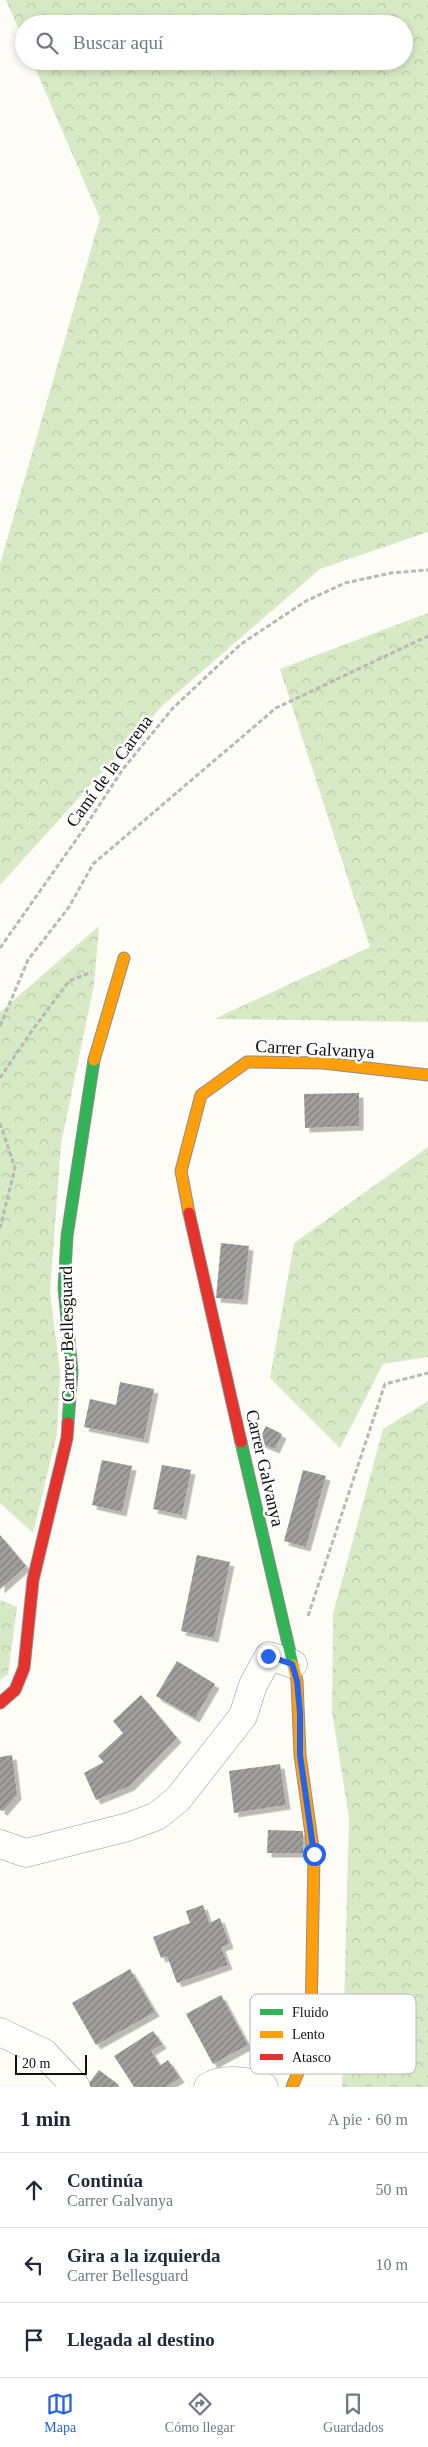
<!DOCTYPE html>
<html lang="es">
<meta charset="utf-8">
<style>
body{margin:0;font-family:"Times New Roman",serif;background:#f2f2f3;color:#1f2937}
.scale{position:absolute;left:15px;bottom:12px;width:72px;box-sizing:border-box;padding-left:5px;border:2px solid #111;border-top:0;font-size:14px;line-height:18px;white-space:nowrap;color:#111;-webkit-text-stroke:4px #fff;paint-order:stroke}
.stop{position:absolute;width:15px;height:15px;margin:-11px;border:4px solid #2563eb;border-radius:50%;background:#fff}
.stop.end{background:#2563eb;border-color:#fff;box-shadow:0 1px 5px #0008}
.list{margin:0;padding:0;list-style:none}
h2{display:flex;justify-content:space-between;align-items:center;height:65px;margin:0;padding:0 20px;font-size:21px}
h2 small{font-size:16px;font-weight:400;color:#747a83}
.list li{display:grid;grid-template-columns:32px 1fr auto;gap:15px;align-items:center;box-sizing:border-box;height:75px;padding:0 20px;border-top:1px solid #e0e1e3}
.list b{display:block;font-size:19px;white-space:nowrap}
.list p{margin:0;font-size:16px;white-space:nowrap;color:#747a83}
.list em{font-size:16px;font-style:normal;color:#747a83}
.icon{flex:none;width:28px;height:28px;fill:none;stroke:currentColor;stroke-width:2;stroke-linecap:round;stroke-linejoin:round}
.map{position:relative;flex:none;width:428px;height:2087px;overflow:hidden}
.search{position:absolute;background:#fff;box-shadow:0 2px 8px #0003;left:15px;right:15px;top:15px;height:55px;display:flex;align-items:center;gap:12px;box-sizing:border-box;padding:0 18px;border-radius:28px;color:#747a83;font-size:19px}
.sheet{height:290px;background:#fff}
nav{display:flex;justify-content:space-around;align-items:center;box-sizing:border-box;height:70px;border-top:1px solid #e0e1e3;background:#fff;font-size:14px;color:#747a83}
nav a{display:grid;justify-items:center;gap:2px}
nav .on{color:#2563eb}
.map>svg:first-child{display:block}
</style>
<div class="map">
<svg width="428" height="2087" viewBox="0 0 428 2087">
<defs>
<pattern id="forest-crowns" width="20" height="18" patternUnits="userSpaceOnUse" patternTransform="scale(1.25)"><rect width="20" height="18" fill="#d8eac5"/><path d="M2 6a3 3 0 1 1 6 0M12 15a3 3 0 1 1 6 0" fill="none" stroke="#b8c8a8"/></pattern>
<pattern id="building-hatch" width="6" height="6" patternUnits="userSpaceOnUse" patternTransform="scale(1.25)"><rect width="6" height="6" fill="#a19f9c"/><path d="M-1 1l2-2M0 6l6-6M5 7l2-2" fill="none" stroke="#82807e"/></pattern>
<filter id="shadow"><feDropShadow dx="4.5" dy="4.5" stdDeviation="0" flood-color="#0004"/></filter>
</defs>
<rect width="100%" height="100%" fill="#fdfcf7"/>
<g fill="url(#forest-crowns)">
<polygon points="6,0 428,0 428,532 320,569 162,706 0,885 0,564 100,218 32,61 404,61 404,24 24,24 24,41"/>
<polygon points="428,613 428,1022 214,1019 370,947 280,669"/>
<polygon points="99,926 94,985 61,1144 50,1292 60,1372 57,1434 33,1533 0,1503 0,1012"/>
<polygon points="428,1147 428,1357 383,1364 340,1448 270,1378 294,1243"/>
<polygon points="428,1401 428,2087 342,2087 349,1817 332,1712 333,1614 383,1429"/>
<polygon points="0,1600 17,1607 8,1674 0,1680"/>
</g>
<g fill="url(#building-hatch)" filter="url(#shadow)">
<polygon points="359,1093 359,1126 305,1128 304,1094"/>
<polygon points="221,1243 249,1246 243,1300 216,1298"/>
<polygon points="120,1382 154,1389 144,1439 84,1427 90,1399 116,1405"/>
<polygon points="266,1426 282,1434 275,1449 258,1442"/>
<polygon points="102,1460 132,1466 122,1512 92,1505"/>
<polygon points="162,1465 191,1470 182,1515 153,1509"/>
<polygon points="303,1470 326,1476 306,1547 284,1541"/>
<polygon points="0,1535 26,1566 0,1589"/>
<polygon points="197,1555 230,1562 214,1638 181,1631"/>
<polygon points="177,1661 215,1684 195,1718 156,1696"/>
<polygon points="141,1695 177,1738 130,1786 96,1800 84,1773 104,1762 98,1756 123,1733 113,1721"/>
<polygon points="12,1755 17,1795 3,1811 0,1810 0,1757"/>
<polygon points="280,1764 286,1805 234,1813 229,1771"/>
<polygon points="268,1830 303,1831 303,1853 267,1853"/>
<polygon points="203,1905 209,1923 220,1918 229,1944 221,1947 228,1965 177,1983 167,1956 161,1958 153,1937 190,1923 186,1911"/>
<polygon points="130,1969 155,2012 96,2045 72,2003"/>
<polygon points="221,1995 248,2045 213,2064 186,2014"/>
<polygon points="153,2031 162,2044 151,2051 160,2066 168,2060 180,2078 166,2087 134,2087 114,2056"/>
<polygon points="99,2070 119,2085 117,2087 86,2087"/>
</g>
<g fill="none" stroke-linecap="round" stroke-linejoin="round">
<g stroke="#979795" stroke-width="29">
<g id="street">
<polyline points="0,1844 26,1853 128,1827 157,1816 178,1799 243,1716 253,1685 269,1656 293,1664"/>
<polyline points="0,2032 44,2053 76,2087"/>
<path d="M208 2087C222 2077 248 2081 264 2087"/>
</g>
</g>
<g stroke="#8e8d8b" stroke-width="13">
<g id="fast">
<polyline points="68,1423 72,1371 64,1288 67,1236 94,1060"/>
<polyline points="241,1442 293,1665"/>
</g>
</g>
<g stroke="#8e8d8b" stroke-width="13">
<g id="slow">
<polyline points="94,1060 124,958"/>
<polyline points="189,1213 181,1171 201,1095 247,1062 323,1063 428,1075"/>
<polyline points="292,2087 307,2051 311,2021 314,1855 300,1755 297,1681 293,1665"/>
</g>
</g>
<g stroke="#8e8d8b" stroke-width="13">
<g id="jam">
<polyline points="189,1213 241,1442"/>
<polyline points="0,1703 15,1690 24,1668 33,1580 67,1438 68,1423"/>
</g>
</g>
<g stroke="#b9b9b8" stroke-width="3" stroke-dasharray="5 2.5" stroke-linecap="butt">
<polyline points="0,948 85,827 123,769 173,708 241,644 306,601 345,583 391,573 428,570"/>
<polyline points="0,1026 28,960 69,907 93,864 276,708 428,636"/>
<polyline points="0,1078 31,1032 69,981 92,972"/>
<polyline points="0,1123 15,1168 0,1228"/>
<polyline points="308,1616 385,1384 428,1373"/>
</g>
<use href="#street" stroke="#fffffe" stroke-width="28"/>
<use href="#fast" stroke="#30b455" stroke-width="11"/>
<use href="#slow" stroke="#ff9f0a" stroke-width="11"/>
<use href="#jam" stroke="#e5322d" stroke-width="11"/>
</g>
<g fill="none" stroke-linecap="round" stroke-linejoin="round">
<polyline stroke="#2563eb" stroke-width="6" points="268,1656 292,1664 297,1681 300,1713 300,1755 314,1854"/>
</g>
<g text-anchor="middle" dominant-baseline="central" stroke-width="5" stroke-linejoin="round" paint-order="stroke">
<g font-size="18" fill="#111" stroke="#fff">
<text transform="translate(109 771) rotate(-54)">Camí de la Carena</text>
<text transform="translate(315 1049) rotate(3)">Carrer Galvanya</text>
<text transform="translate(67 1334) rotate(-91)">Carrer Bellesguard</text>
<text transform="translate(265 1468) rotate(77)">Carrer Galvanya</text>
</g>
</g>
<rect x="250" y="1994" width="166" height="80" rx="8" fill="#fff" stroke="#b8b8b8" stroke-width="1"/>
<rect x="260" y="2009" width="23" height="6" fill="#30b455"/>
<rect x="260" y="2031" width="23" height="7" fill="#ff9f0a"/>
<rect x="260" y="2054" width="23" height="6" fill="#e5322d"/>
<g font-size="14" fill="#111">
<text x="292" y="2017">Fluido</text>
<text x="292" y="2039">Lento</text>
<text x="292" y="2062">Atasco</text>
</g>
</svg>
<div class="scale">20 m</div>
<div class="stop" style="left:314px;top:1854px"></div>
<div class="stop end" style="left:268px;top:1656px"></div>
<div class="search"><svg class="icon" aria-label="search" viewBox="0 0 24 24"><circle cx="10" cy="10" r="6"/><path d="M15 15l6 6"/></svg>Buscar aquí</div>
</div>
<section class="sheet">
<h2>1 min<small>A pie · 60 m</small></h2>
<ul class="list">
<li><svg class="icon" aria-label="ahead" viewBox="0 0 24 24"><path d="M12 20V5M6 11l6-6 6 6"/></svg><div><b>Continúa</b><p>Carrer Galvanya</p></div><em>50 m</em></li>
<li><svg class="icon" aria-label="left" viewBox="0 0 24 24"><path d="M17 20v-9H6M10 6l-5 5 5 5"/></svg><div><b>Gira a la izquierda</b><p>Carrer Bellesguard</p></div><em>10 m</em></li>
<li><svg class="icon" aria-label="arrive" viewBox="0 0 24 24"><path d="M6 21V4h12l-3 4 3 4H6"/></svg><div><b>Llegada al destino</b></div></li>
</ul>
</section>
<nav>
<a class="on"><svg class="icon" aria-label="map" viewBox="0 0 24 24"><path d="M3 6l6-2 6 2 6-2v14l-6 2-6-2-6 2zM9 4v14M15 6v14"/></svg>Mapa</a>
<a><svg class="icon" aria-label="directions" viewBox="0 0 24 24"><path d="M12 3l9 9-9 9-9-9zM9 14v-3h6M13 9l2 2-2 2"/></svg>Cómo llegar</a>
<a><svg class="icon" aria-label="saved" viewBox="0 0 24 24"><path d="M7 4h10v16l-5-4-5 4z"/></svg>Guardados</a>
</nav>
